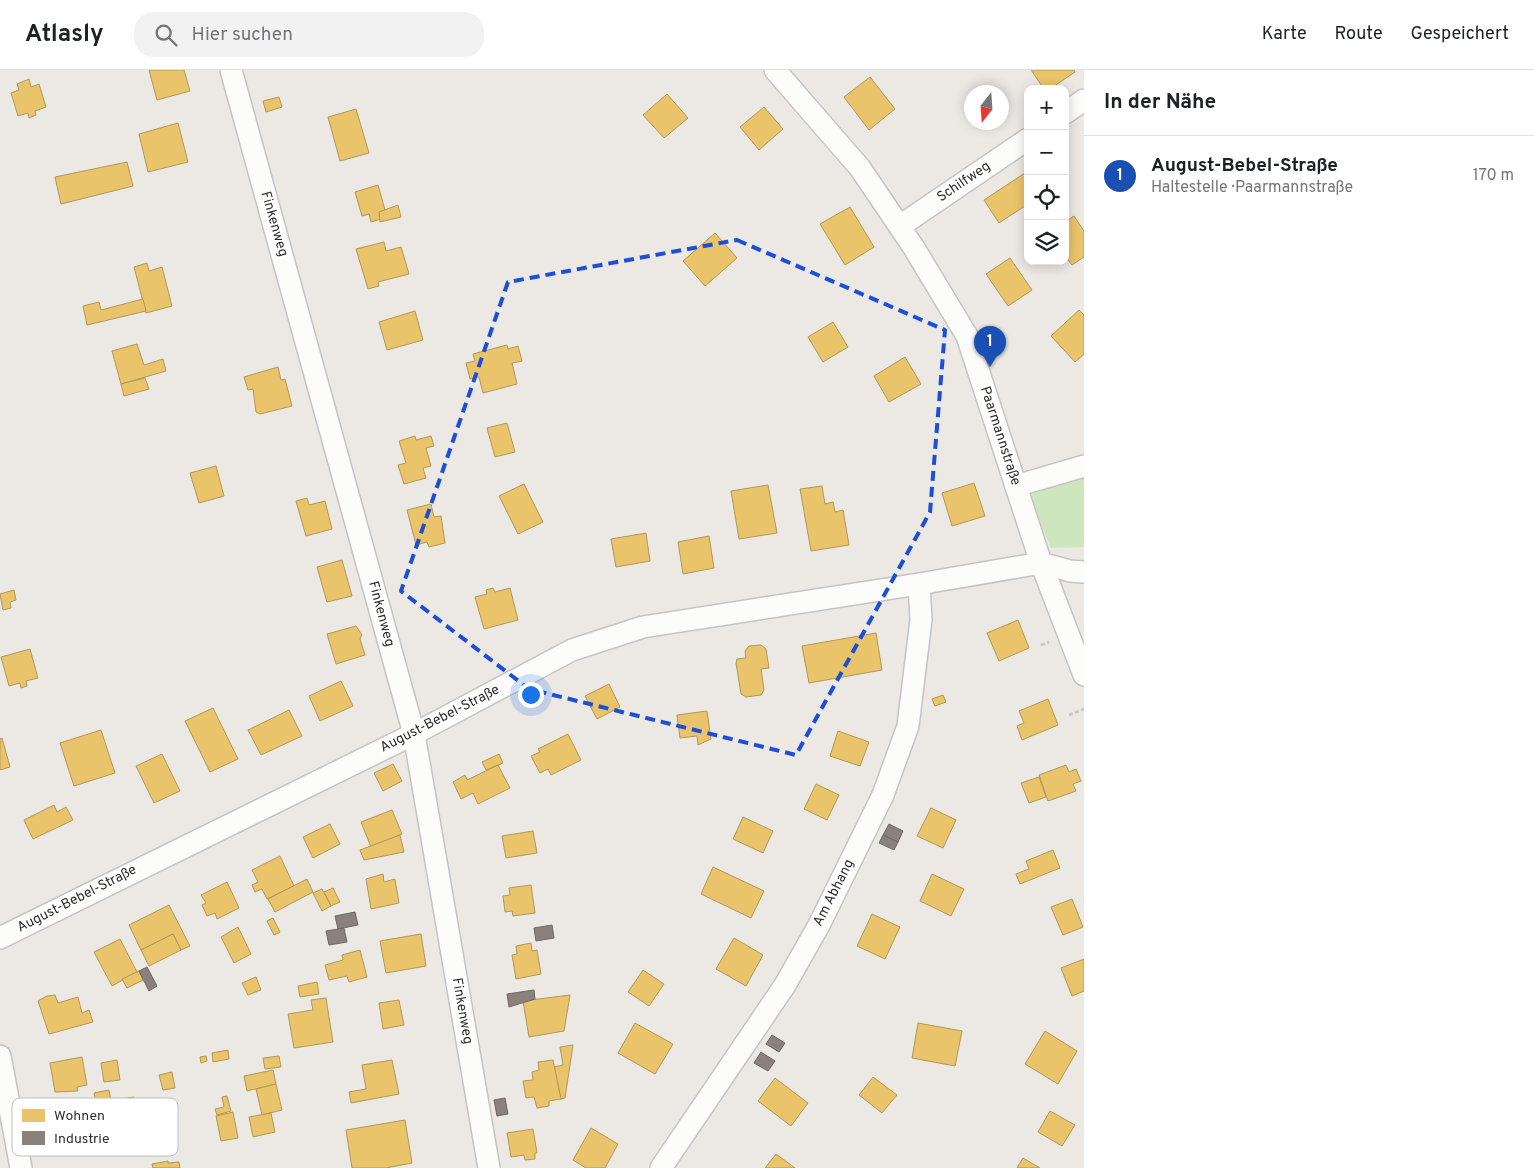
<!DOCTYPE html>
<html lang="de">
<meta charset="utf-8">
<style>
body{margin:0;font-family:Overpass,sans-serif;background:#f2f2f2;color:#202124}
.controls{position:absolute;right:15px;top:15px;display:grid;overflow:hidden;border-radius:10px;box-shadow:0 2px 12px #0003}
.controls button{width:45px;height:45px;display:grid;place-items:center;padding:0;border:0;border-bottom:1px solid #e0e0e0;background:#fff;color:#202124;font:25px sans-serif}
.compass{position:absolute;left:964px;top:15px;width:45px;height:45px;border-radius:50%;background:#fff;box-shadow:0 2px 12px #0003;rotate:197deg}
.you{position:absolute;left:530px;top:624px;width:18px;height:18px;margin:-12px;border:4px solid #fff;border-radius:50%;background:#1a73e8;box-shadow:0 0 0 8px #1a73e833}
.badge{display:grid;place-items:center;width:32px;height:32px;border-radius:50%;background:#0f766e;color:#fff;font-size:16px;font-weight:700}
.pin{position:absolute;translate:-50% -41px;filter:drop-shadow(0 1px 2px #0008)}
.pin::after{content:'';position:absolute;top:26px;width:18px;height:15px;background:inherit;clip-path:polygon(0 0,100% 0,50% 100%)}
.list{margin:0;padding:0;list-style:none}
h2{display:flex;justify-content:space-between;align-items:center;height:65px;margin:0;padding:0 20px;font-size:21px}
h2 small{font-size:16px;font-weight:400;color:#757577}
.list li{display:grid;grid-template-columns:32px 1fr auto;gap:15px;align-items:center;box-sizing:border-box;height:80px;padding:0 20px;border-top:1px solid #e0e0e0}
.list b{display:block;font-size:19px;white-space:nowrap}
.list p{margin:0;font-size:16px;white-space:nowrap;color:#757577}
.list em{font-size:16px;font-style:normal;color:#757577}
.icon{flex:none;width:28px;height:28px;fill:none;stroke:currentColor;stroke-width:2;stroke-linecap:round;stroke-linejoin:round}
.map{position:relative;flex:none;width:1084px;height:1098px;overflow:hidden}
header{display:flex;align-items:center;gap:30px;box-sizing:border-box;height:70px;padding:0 25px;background:#fff;border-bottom:1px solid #e0e0e0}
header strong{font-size:24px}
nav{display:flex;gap:28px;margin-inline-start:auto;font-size:18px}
.search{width:350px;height:45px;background:#f2f2f2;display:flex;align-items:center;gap:12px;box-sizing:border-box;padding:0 18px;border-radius:20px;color:#757577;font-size:19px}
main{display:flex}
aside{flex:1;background:#fff}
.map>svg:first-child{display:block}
</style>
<header>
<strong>Atlasly</strong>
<div class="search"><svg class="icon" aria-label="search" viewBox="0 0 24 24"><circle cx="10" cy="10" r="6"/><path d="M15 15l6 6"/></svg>Hier suchen</div>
<nav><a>Karte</a><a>Route</a><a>Gespeichert</a></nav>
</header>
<main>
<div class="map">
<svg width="1084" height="1098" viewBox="0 0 1084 1098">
<rect width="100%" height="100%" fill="#ece8e4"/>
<polygon fill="#cee6be" points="1084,403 1084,477 1051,478 1029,427 1035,422"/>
<g fill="#e9c46a" stroke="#b19758">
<polygon points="149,0 184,0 190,21 157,30"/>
<polygon points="1031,0 1074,0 1075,2 1050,19 1044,19"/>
<polygon points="870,7 895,39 869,60 844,27"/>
<polygon points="29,9 31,17 39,14 46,37 35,41 36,45 29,48 28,43 18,46 11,23 19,20 17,14"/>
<polygon points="667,24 688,48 664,68 643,45"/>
<polygon points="279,27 282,37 266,42 263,31"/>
<polygon points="764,37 783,59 759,80 740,57"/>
<polygon points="356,39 369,83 340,91 328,47"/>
<polygon points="178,53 188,92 148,102 139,64"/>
<polygon points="127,92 133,116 61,134 55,107"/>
<polygon points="1028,101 1028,134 999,153 984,130"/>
<polygon points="378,115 385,140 379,142 381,149 371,152 369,144 362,146 355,122"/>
<polygon points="398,135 401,147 380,152 379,142"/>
<polygon points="850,137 874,177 845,195 820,154"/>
<polygon points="1074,146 1084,161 1084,187 1072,195 1065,186 1065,152"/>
<polygon points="715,163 737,188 705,216 683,191"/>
<polygon points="384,172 386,181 401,177 409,204 378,212 379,216 368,219 356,179"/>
<polygon points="1010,188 1032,220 1008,236 986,204"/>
<polygon points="147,193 149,201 162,197 172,236 146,243 134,197"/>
<polygon points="143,229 146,241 87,255 83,236 99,232 101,240"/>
<polygon points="1079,240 1084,245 1084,284 1075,292 1051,266"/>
<polygon points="415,241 423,270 387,280 379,252"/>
<polygon points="833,252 848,277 823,292 808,267"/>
<polygon points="137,274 144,295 163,289 166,301 121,314 112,281"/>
<polygon points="507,275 508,279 518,276 522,291 512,293 517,314 483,323 479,307 470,309 466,293 475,291 473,284"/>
<polygon points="905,287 921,314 889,332 874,306"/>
<polygon points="278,297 281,310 285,309 292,336 260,344 256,342 253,319 248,320 244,307"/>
<polygon points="145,308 149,319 124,326 121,314"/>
<polygon points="507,353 515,382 495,387 487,358"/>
<polygon points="415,366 416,370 431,366 434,376 426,378 431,396 423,398 426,408 404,414 398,395 406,393 399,371"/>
<polygon points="216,396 224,426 199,433 190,403"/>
<polygon points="974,413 985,446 952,456 942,423"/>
<polygon points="524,414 543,452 518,464 499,426"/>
<polygon points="768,415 777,463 739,469 731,421"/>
<polygon points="822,416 825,434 833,432 835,442 843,440 849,475 811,481 800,419"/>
<polygon points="307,428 309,435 325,431 332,459 306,466 296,431"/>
<polygon points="431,434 434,447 441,446 445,473 429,477 427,472 416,475 407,440"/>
<polygon points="646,463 650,491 616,497 611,469"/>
<polygon points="709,466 714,498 683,504 678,472"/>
<polygon points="342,490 352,526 327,532 317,497"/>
<polygon points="493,518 495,522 510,518 518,550 484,559 475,527 487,524 486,520"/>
<polygon points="14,520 16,530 10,532 11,538 3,540 0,524"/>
<polygon points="1018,550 1029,578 999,591 987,563"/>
<polygon points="356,556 362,565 360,569 365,585 336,594 327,564"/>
<polygon points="876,563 882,600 809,613 802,576"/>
<polygon points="761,575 766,579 769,598 761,599 764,620 761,625 746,627 741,624 736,593 737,589 746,588 745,581 749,576"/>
<polygon points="30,579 38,608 26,611 27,616 21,618 20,613 9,616 1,587"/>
<polygon points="341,611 353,636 320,651 309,626"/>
<polygon points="609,614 620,637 597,649 585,626"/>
<polygon points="943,625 946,632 935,636 932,629"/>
<polygon points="1048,629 1058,655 1022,670 1017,656 1024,653 1019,641"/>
<polygon points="213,638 238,689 210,702 185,651"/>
<polygon points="289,640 302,666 261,685 248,660"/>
<polygon points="707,641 711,669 698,675 697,666 680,668 677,645"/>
<polygon points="101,660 115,703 74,716 60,673"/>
<polygon points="838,661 869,672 860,696 830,686"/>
<polygon points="568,664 581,690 551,705 548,699 540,703 531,686 540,682 538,679"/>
<polygon points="2,668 10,697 0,700 0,669"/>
<polygon points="162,684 180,721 154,733 136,696"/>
<polygon points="499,684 503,693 486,700 482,692"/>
<polygon points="393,694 402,711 383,721 374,703"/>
<polygon points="498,695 510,718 478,734 473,723 461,729 453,712 465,705 467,710"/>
<polygon points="1066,695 1069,702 1076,699 1081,711 1073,714 1076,721 1048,731 1039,705"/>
<polygon points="1039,707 1046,727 1029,733 1021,713"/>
<polygon points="816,714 839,725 827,750 804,739"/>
<polygon points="54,735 57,742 66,737 73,750 33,769 24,750"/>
<polygon points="931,738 956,750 943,778 917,766"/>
<polygon points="392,740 402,764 371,777 361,752"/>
<polygon points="743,747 773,761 763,783 733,769"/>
<polygon points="330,754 340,774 313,788 303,767"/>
<polygon points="533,761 537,783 506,788 502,766"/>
<polygon points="400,765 404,782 364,790 360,780"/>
<polygon points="1053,780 1060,798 1020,814 1016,804 1029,799 1026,791"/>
<polygon points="280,786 294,816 267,829 262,819 255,822 252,815 258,812 252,800"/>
<polygon points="713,797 764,821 751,848 701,824"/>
<polygon points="383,804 384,812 395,809 399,833 371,839 366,809"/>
<polygon points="932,804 964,819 951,846 920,831"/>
<polygon points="307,809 313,822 275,842 268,829"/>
<polygon points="227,812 239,838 217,849 215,843 207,846 202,835 206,833 201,825"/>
<polygon points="531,815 535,843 513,846 512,841 505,842 503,826 510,825 509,818"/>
<polygon points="333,818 340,832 331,836 324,822"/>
<polygon points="322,819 331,836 322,841 313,823"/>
<polygon points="1072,829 1083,857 1063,865 1051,837"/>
<polygon points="169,835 190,876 181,880 173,864 141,880 129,855"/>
<polygon points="872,844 900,857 885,889 857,876"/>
<polygon points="273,848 280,862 274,865 267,851"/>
<polygon points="238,857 251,884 234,893 221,867"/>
<polygon points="173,864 181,880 149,896 141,880"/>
<polygon points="421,864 426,896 386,903 380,871"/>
<polygon points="734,868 763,885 746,916 716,899"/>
<polygon points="120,869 137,902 112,916 94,882"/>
<polygon points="531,873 532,881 537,880 541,904 516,909 512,885 517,884 516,876"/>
<polygon points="360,880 367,907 349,912 347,906 329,910 325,895 343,890 342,885"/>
<polygon points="1084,889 1084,921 1072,926 1061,898"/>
<polygon points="643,900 664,914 649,936 628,922"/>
<polygon points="139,901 143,910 127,918 122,909"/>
<polygon points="256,907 261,920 248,925 242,913"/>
<polygon points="317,912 319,924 300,927 298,916"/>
<polygon points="55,925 58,933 78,927 82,943 89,940 93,952 49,964 38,931 47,926"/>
<polygon points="570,925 564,961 529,967 523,931"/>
<polygon points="326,928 333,972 294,978 288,944 313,940 311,930"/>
<polygon points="399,930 404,955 383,959 379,933"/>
<polygon points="635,953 673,974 655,1004 618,983"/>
<polygon points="918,953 962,961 955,996 912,988"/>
<polygon points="1045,961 1077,981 1058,1014 1025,994"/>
<polygon points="573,975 565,1028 561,1029 554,997 563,995 560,977"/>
<polygon points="228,980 229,989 213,992 212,983"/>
<polygon points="206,986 207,991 201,993 200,987"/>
<polygon points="279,986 281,997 265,999 263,988"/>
<polygon points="82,987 87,1015 77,1017 78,1021 55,1022 50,993"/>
<polygon points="117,990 120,1010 104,1012 101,993"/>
<polygon points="392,990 399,1024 351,1033 349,1022 366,1019 362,995"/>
<polygon points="553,990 561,1029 549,1031 549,1036 537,1038 534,1027 526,1028 523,1011 533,1010 532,1002 539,1000 538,992"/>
<polygon points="273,1000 276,1014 247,1021 244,1006"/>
<polygon points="172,1002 175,1018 163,1020 159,1005"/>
<polygon points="873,1007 897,1025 882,1043 859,1025"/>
<polygon points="775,1008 808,1033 791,1056 758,1031"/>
<polygon points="276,1014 282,1040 262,1045 256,1019"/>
<polygon points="109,1020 111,1031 96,1033 94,1023"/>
<polygon points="227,1026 231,1041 217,1045 215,1039 224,1037 222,1027"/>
<polygon points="134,1027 135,1036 115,1040 114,1030"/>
<polygon points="1050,1041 1075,1055 1062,1076 1038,1062"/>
<polygon points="233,1042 238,1068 221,1071 216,1046"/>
<polygon points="271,1043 275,1062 253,1067 249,1047"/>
<polygon points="405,1050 412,1093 386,1098 352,1098 346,1060"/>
<polygon points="591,1058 618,1074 605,1098 586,1098 573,1090"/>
<polygon points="533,1059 537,1083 535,1083 535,1089 525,1090 524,1085 511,1087 507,1063"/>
<polygon points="776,1084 795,1098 765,1098"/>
<polygon points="1023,1088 1040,1098 1017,1098"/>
<polygon points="168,1091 168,1093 179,1092 180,1098 153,1098 152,1094"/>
</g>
<g fill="#8a817c" stroke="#6e6865">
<polygon points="889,754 903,761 898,772 883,765"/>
<polygon points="883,765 898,772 894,780 879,773"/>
<polygon points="355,842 358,855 338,859 335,846"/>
<polygon points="552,855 554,868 536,871 534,858"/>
<polygon points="344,858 347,872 329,875 326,861"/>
<polygon points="147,897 157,916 149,921 139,901"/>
<polygon points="534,920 535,929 509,937 507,924"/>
<polygon points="772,965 785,973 779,982 766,974"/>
<polygon points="761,982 775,991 768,1001 754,993"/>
<polygon points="505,1028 508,1044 497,1046 494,1030"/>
</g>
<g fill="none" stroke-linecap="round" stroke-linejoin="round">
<g stroke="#c5c4c5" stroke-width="24">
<g id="minor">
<polyline points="231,0 414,664 489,1098"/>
<polyline points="775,0 860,98 914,178 967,266 1041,493 1084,605"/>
<polyline points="1065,43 1084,30"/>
<polyline points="900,156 1028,69"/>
<polyline points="1016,416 1084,396"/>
<polyline points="0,868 414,664 572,580 643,557 919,514 1041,493 1070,501 1084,502"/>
<polyline points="0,986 21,1098"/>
<polyline points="661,1098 785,915 819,855 883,725 908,656 921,550 919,514"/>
</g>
</g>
<g stroke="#c9c9c8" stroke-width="3" stroke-dasharray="4 2.5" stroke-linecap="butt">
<polyline points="1041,575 1049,572"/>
<polyline points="1069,645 1084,639"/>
</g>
<use href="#minor" stroke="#fcfcfb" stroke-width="21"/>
</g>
<path fill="none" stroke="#1d4ed8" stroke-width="4" stroke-dasharray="10 6" stroke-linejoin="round" d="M737 170 945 260 930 442 796 685 529 619 401 521 508 212Z"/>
<g text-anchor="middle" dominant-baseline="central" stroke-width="5" stroke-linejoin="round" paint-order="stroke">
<g font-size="14" fill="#2e2e2e" stroke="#fff">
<text transform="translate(964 112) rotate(-34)">Schilfweg</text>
<text transform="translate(274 154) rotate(74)">Finkenweg</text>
<text transform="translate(1000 366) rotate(72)">Paarmannstraße</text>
<text transform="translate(381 544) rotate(75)">Finkenweg</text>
<text transform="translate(440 649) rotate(-27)">August-Bebel-Straße</text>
<text transform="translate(834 823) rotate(-63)">Am Abhang</text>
<text transform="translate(77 829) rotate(-27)">August-Bebel-Straße</text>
<text transform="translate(462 941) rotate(80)">Finkenweg</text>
</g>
</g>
<rect x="12" y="1028" width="166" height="58" rx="8" fill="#fff" stroke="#c0c0c0" stroke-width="1"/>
<rect x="22" y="1039" width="23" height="13" fill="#e9c46a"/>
<rect x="22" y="1061" width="23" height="14" fill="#8a817c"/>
<g font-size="14" fill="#2e2e2e">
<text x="54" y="1050">Wohnen</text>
<text x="54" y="1073">Industrie</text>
</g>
</svg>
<div class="controls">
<button>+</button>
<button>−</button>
<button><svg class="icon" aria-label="locate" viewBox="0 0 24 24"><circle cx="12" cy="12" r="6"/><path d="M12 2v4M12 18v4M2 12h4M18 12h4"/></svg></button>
<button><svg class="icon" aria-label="layers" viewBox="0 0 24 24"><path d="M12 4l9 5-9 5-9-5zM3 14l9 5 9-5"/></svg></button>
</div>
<svg class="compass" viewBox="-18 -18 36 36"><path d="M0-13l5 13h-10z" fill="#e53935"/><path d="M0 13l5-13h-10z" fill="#757577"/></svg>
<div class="you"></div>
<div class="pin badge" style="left:990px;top:297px;background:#1a4fb4">1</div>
</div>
<aside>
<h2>In der Nähe<small></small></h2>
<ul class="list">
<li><span class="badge" style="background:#1a4fb4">1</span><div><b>August-Bebel-Straße</b><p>Haltestelle · Paarmannstraße</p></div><em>170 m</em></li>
</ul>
</aside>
</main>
